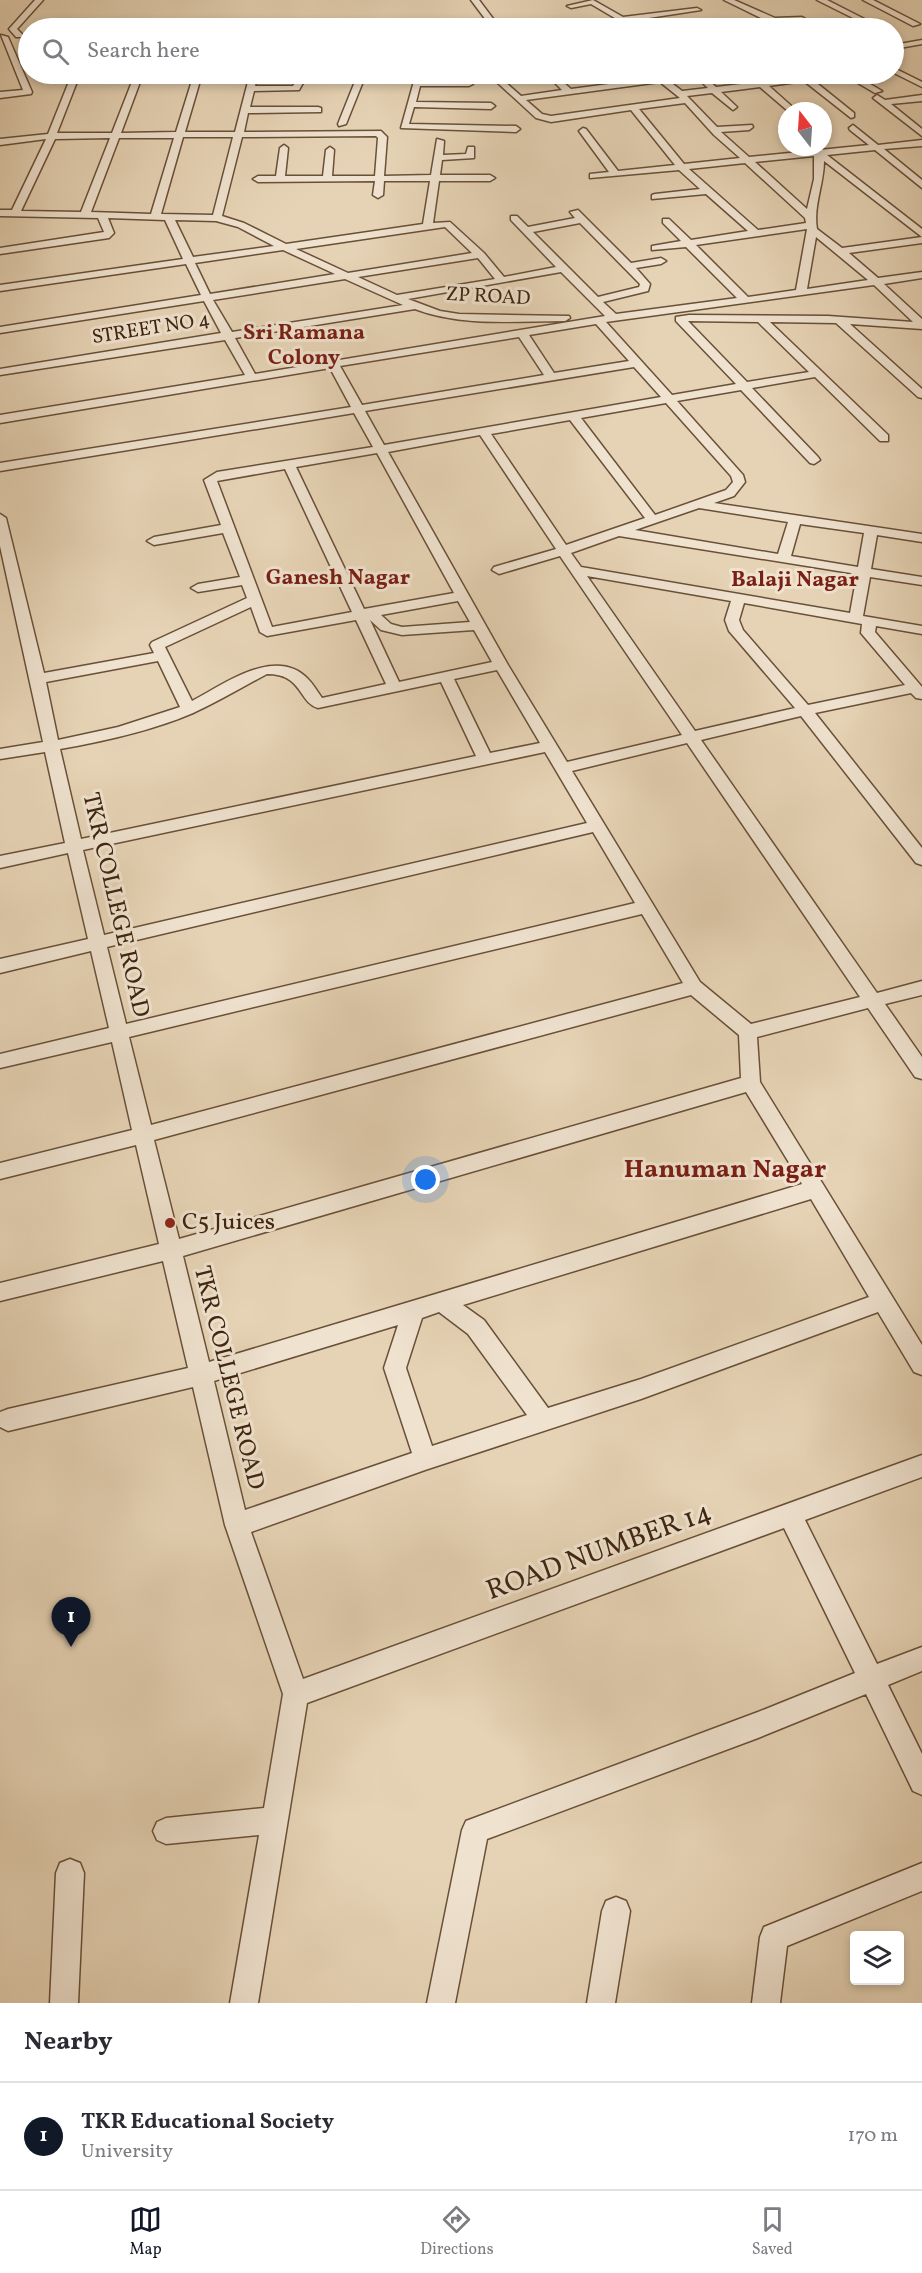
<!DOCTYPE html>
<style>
body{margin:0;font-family:Vollkorn,serif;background:#f2f2f3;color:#2b2b33}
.controls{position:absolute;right:18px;bottom:18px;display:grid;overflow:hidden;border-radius:6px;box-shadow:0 3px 9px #0003}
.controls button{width:54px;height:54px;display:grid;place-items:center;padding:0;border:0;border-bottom:2px solid #e1e1e2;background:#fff;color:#2b2b33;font:30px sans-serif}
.compass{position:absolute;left:778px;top:102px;width:54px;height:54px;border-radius:50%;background:#fff;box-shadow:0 3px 9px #0003;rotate:343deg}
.you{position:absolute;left:426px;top:1180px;width:21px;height:21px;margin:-15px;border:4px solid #fff;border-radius:50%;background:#1a73e8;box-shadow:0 0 0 9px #1a73e833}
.badge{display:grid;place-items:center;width:39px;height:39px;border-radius:50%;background:#111827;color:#fff;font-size:20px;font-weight:700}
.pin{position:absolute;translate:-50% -50px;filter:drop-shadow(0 2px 3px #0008)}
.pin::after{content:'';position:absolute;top:32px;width:21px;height:18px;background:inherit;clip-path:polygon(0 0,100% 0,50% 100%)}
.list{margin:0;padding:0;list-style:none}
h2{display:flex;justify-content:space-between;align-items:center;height:78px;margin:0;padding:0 24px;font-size:26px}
h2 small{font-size:20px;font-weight:400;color:#7c7c81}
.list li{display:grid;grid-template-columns:39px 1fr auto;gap:18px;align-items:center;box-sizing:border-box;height:108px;padding:0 24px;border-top:2px solid #e1e1e2}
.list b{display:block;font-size:22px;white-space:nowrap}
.list p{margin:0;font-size:20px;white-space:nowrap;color:#7c7c81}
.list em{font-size:20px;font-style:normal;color:#7c7c81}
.icon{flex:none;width:33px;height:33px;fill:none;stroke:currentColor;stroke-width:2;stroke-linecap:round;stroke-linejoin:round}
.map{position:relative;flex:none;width:922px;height:2003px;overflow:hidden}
.search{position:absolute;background:#fff;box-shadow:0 3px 9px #0003;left:18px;right:18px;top:18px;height:66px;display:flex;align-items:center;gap:15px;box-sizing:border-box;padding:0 21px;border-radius:33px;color:#7c7c81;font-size:22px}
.sheet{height:186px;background:#fff}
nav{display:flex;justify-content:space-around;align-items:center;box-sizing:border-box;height:84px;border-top:2px solid #e1e1e2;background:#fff;font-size:16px;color:#7c7c81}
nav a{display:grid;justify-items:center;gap:3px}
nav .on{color:#111827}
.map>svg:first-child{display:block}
</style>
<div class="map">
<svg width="922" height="2003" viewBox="0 0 922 2003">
<rect width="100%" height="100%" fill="#e6d3b5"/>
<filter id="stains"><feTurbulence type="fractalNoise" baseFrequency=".00333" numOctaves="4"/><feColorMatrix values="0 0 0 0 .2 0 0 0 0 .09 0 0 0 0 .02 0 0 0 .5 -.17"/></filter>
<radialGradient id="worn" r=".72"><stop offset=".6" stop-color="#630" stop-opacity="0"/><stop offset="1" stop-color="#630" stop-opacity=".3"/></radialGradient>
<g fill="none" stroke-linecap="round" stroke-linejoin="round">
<g stroke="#695038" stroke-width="3">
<g id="minor">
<polygon points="35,0 43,0 17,29 23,35 22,37 16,37 9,29"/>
<polygon points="471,0 479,0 500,28 464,28 468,26 489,24"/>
<polygon points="593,0 623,17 697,8 701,10 629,21 634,25 630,27 591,4 571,8 567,6"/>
<path d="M724 0H734L775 18 802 17 820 28C808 29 800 21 788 21L711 28 715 26 765 20Z"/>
<polygon points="817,0 827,0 882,28 873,28"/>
<polygon points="863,0 873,0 920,24 913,26"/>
<polygon points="114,22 159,26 163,28 66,28"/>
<polygon points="1,35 8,37 32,92 31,94 0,98 0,92 23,90"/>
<polygon points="922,40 922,44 894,49 894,45"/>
<polygon points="894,68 922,82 922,87 894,73"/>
<path d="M72 74H80L57 133H112L135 74H143L121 133 176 132 194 74H202L185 132H235L250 74H258L255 86H293L300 74H308L299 90 254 91 250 107H318L321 108V112L248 113 244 132 381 131 387 137 384 176 431 175 437 139 444 141 443 155 466 154 468 147H474V158L442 160 440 175H490L495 178 490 181H439L433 223 450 222 484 253 504 277 556 267 511 220V216H517L528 227 575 218 570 212 578 210 631 263 661 258 666 261 661 264 636 268 650 284 648 291 603 302 616 314 737 298 686 247 652 250V246L681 241 663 223V219H669L691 240 748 231 706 194 652 199V195L655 194 700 189 679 170 590 178V174L609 172 579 131 583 128 586 129 618 171 675 165 631 110 551 122 536 118 488 74H496L521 96 562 90 546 74H554L571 89 655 78 652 74H660L682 91 708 88 693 74H701L716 87 799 77 798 74 807 76 853 74 882 91 875 93 846 76 813 80 854 113V117L851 118 804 81 769 86 797 111H788L760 87 721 92 737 107 733 110 712 93 687 96 717 127 752 125 753 127 749 130 721 132 749 157 869 145 850 130 849 128 853 125 878 145 922 140V146L884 149 922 180V188L875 150 827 155 922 229V237L824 161C824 184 813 206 817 229L842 248 922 237V243L849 253 878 278 922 272V278L884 284 922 319V329L850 324 922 389V398L918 397 836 323 770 322 888 435V441H880L815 377 752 388 818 457 820 460 814 464 810 463 741 390 677 401 743 475 745 482 734 496 714 503 922 534V542L877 535 871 569 922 577V585L870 577 863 616 922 626V634L876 626 875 632 922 687V699L916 698 911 693 815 713 922 848V865L916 863 801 716 701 740 877 993 922 981V995L885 1004 922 1057V1079L915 1077 868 1008 757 1037 760 1082 922 1345V1375L914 1372 878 1312 641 1399 425 1470 251 1532 303 1679 922 1455V1477L805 1520 877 1664 922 1647V1671L888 1685 922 1754V1795L913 1791 866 1694 758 1738 487 1839 455 2003H427L462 1830 466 1821 758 1712 855 1673 784 1528 307 1703 258 2003H230L259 1835 166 1844 157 1840 153 1831 157 1822 166 1818 264 1808 283 1694 225 1525 193 1387 8 1431 0 1427V1412L8 1409 188 1368 163 1261 0 1301V1283L159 1244 136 1145 0 1179V1163L132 1130 112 1042 0 1068V1054L109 1028 91 951 0 973V959L88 939 68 853 0 868V856L65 843 45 752 0 759V749L43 742 0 546V514L6 518 44 673 154 653 150 645 152 642 247 598 242 585 198 592 191 588 198 584 240 577 223 533 154 545 147 541 154 537 221 525 204 480 217 472 373 447 354 413 0 471V463L351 407 330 368 0 423V415L245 375 225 340 0 375V369L221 333 204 301 0 333V327L201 295 186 264 0 291V285L183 259 165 220 108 218 114 233 109 238 0 254V248L104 232 98 218 0 216V210H12L46 139 0 145V139L48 134ZM660 82 680 98 551 116 542 114 526 100ZM685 103 714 135 740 158 684 164 639 109ZM376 136 378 138 375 176H332L334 150 330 147 326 150 323 176H285L288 148 284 145 280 148 276 176H258L253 179 258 182 375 181 373 195 378 198 383 195 384 181H430L423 224 286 244 244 223 222 216 242 137ZM183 137H233L213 215 161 214ZM110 138 81 212 21 211 55 139ZM119 138H174L151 214 91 212ZM814 156V179L807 209 755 162ZM745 163 805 218 806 223 758 230 689 169ZM175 220 216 221 238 227 274 246 193 257ZM580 223 640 284 639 287 598 297 533 232ZM445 227 472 253 348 273 296 249ZM807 229 796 290 748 297 696 245ZM816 237 868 280 807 289ZM283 250 335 274 210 294 195 263ZM478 258 495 279 397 295 358 277ZM561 272 605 316 255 374 235 338 415 309C462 327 515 321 565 321L570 318 569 316 459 314 440 311 408 299ZM345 279 403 305 232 332 213 300ZM874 285 913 322 828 316 689 315 676 317V321L736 384 672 395 606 322ZM688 321 758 322 809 372 747 382ZM596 324 629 361 554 373 529 335ZM519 337 544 375 362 405 340 366ZM634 367 661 397 384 445 365 411ZM666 403 731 476 733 482 726 490 655 515 581 418ZM570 420 645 518 566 545 491 434ZM480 435 556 549 494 567 492 570 499 574 560 556 682 735 567 762 508 665 388 452ZM377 453 454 593 364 609 296 467ZM285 469 352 612 272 627 217 481ZM699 508 788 522 778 554 635 530ZM800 524 864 533 858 567 791 556ZM619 536 857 574 850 613 581 567 571 553ZM587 576 731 601 725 620 729 631 795 708 695 731ZM458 601 470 622 402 627 391 624 381 615ZM744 603 862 624 861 633 905 685 808 705 743 630 739 620ZM251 607 260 632 267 636 356 620 386 684 322 698C317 691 313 684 308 679 276 645 223 685 192 701L165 647ZM370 620 381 630 402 635 474 630 492 662 399 682ZM158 661 180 707 118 727 58 740 46 682ZM497 670 540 743 490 753 454 679ZM267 674C303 674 298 702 318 708L441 682 476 756 81 839 60 749C105 741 151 731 193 713 218 702 242 687 267 674ZM687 743 860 997 751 1024 700 982 572 771ZM545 752 587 823 104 935 83 850ZM593 832 635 903 126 1024 107 947ZM642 914 683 983 151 1125 129 1037ZM691 995 739 1035 741 1078 179 1239 154 1140ZM746 1092 802 1184 209 1362 183 1256ZM811 1199 869 1297 641 1379 548 1408 484 1320 463 1305ZM439 1312 468 1334 527 1415 432 1446 406 1368 422 1318ZM398 1325 384 1368 412 1453 245 1510 214 1381Z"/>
<polygon points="358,74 366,74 346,124 339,126 338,124"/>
<polygon points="416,74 424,74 422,82 469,82 473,84 469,86 420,86 416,102 491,103 495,106 491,109 414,107 409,124 516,126 520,129 516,132 401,128"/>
<polygon points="922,95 922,101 891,104 922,129 922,136 873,98 877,95 885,100"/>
<polygon points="70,1859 80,1863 84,1873 78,2003 50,2003 56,1873 60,1863"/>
<polygon points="922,1863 922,1891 787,1946 780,2003 752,2003 760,1937 764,1927"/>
<polygon points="616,1897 626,1901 630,1911 615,2003 587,2003 602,1911 606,1901"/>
</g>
</g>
<use href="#minor" fill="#efe2cf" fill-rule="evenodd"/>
</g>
<circle fill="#8f2418" stroke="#efe2cf" stroke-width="2" cx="170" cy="1223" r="6"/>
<g text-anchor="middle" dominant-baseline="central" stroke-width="6" stroke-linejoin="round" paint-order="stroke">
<g font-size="20" fill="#3f240f" stroke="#efe2cf">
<text transform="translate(488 297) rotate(3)">ZP ROAD</text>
<text transform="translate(151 329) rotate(-9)">STREET NO 4</text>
</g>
<g font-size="22" font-weight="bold" fill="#7a1f14" stroke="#efe2cf">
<text x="304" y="333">Sri Ramana<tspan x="304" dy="25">Colony</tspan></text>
<text x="338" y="578">Ganesh Nagar</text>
<text x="795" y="580">Balaji Nagar</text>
</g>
<g font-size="24" fill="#3f240f" stroke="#efe2cf">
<text transform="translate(115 905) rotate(77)">TKR COLLEGE ROAD</text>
<text transform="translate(228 1378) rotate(76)">TKR COLLEGE ROAD</text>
</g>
<g font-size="24" fill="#3f240f" stroke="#efe2cf" text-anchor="start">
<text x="182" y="1223">C5 Juices</text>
</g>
<g font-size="26" font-weight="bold" fill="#7a1f14" stroke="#efe2cf">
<text x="725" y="1170">Hanuman Nagar</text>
</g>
<g font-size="28" fill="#3f240f" stroke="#efe2cf">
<text transform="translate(599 1552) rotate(-20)">ROAD NUMBER 14</text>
</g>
</g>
<rect width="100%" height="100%" filter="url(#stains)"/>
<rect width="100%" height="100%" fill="url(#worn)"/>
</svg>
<div class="controls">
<button><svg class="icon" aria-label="layers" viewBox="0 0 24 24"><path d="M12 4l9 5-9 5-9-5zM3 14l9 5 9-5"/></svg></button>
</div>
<svg class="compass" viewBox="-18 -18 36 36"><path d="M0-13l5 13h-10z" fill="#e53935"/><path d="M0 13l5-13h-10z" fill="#7c7c81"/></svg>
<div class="you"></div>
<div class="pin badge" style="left:71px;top:1647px">1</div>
<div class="search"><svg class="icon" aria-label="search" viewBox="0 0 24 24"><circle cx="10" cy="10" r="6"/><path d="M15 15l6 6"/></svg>Search here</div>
</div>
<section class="sheet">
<h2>Nearby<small></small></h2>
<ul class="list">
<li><span class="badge">1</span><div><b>TKR Educational Society</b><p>University</p></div><em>170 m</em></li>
</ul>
</section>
<nav>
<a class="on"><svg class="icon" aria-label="map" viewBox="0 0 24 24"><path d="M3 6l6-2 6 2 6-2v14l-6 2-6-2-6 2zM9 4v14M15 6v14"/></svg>Map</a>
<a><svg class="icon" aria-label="directions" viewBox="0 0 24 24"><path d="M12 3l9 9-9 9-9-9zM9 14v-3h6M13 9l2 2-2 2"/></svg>Directions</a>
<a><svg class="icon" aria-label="saved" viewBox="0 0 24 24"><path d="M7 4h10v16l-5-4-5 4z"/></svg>Saved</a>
</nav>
